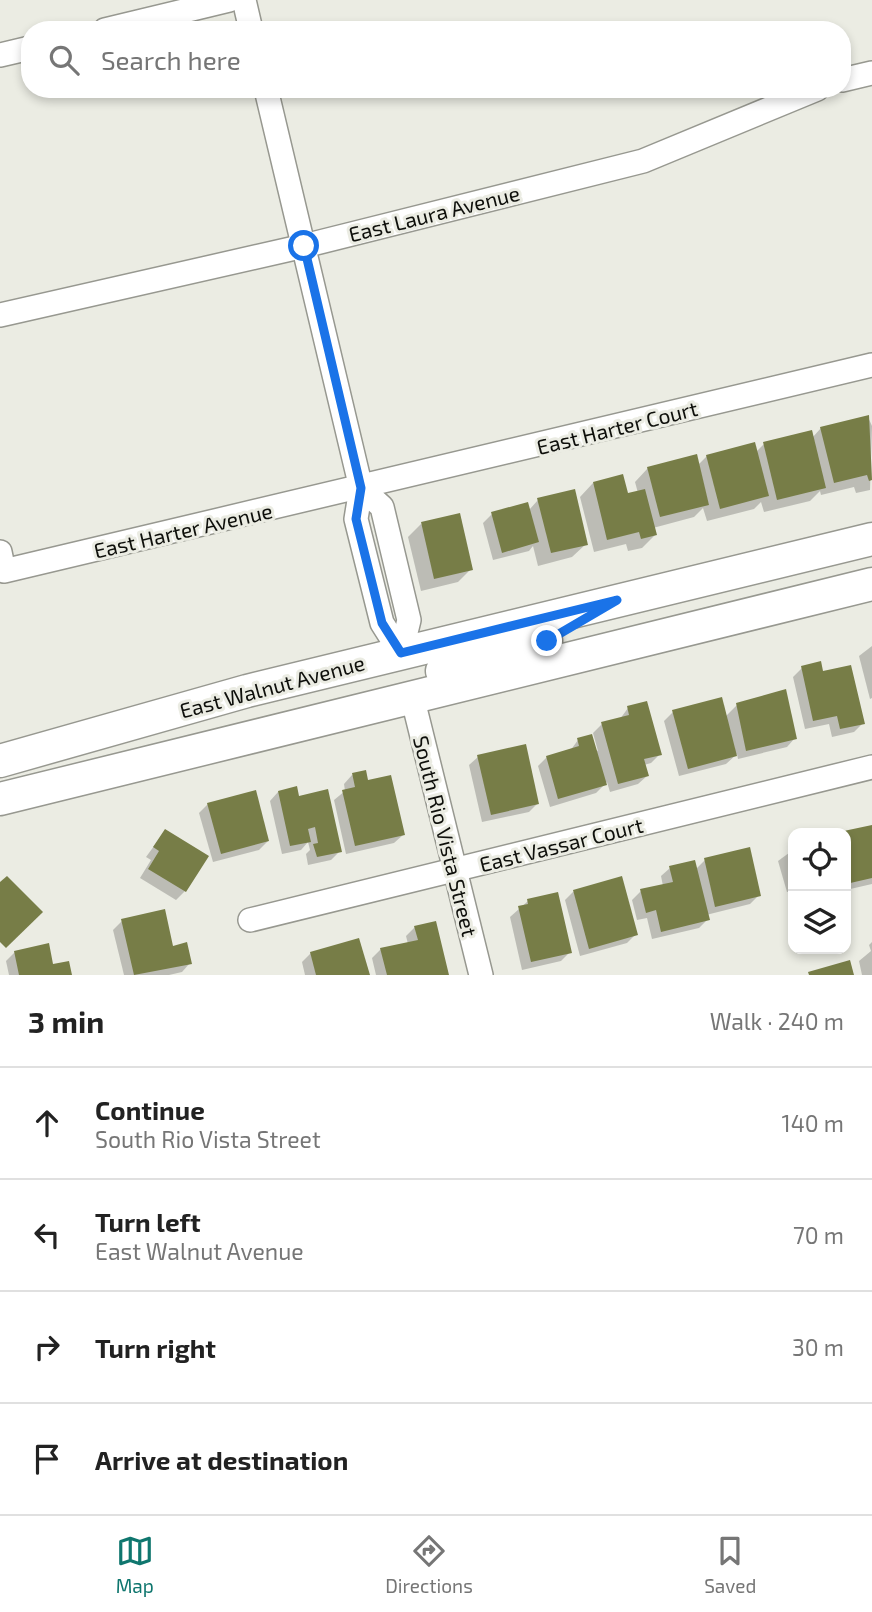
<!DOCTYPE html>
<meta charset="utf-8">
<style>
body{margin:0;font-family:"Exo 2",sans-serif;background:#f6f6f6;color:#222}
.controls{position:absolute;right:21px;bottom:21px;display:grid;overflow:hidden;border-radius:14px;box-shadow:0 4px 10px #0003}
.controls button{width:63px;height:63px;display:grid;place-items:center;padding:0;border:0;border-bottom:2px solid #e0e0e0;background:#fff;color:#222;font:35px sans-serif}
.stop{position:absolute;width:21px;height:21px;margin:-16px;border:5px solid #1a73e8;border-radius:50%;background:#fff}
.stop.end{background:#1a73e8;border-color:#fff;box-shadow:0 2px 7px #0008}
.list{margin:0;padding:0;list-style:none}
h2{display:flex;justify-content:space-between;align-items:center;height:91px;margin:0;padding:0 28px;font-size:30px}
h2 small{font-size:23px;font-weight:400;color:#767676}
.list li{display:grid;grid-template-columns:46px 1fr auto;gap:21px;align-items:center;box-sizing:border-box;height:112px;padding:0 28px;border-top:2px solid #e0e0e0}
.list b{display:block;font-size:26px;white-space:nowrap}
.list p{margin:0;font-size:23px;white-space:nowrap;color:#767676}
.list em{font-size:23px;font-style:normal;color:#767676}
.icon{flex:none;width:38px;height:38px;fill:none;stroke:currentColor;stroke-width:2;stroke-linecap:round;stroke-linejoin:round}
.map{position:relative;flex:none;width:872px;height:975px;overflow:hidden}
.search{position:absolute;background:#fff;box-shadow:0 4px 10px #0003;left:21px;right:21px;top:21px;height:77px;display:flex;align-items:center;gap:18px;box-sizing:border-box;padding:0 24px;border-radius:28px;color:#767676;font-size:26px}
.sheet{height:539px;background:#fff}
nav{display:flex;justify-content:space-around;align-items:center;box-sizing:border-box;height:98px;border-top:2px solid #e0e0e0;background:#fff;font-size:19px;color:#767676}
nav a{display:grid;justify-items:center;gap:4px}
nav .on{color:#0f766e}
.map>svg:first-child{display:block}
</style>
<div class="map">
<svg width="872" height="975" viewBox="0 0 872 975">
<rect width="100%" height="100%" fill="#ebece3"/>
<g fill="#0003">
<polygon points="868,417 872,426 870,490 856,493 854,487 821,495 820,491 810,501 764,512 761,502 754,509 707,521 703,508 694,517 653,528 655,535 642,548 628,551 626,544 594,552 580,497 593,483 627,495 638,493 635,482 648,468 698,465 707,456 756,452 764,444 812,438 821,428"/>
<polygon points="538,500 586,544 572,557 538,566 533,546 529,551 493,560 483,523 492,514 529,510"/>
<polygon points="421,524 471,569 458,582 421,591 408,537"/>
<polygon points="872,646 872,698 870,699 859,656"/>
<polygon points="802,668 822,673 863,723 854,732 832,737 829,724 805,729 793,677"/>
<polygon points="737,705 795,738 787,747 738,759 737,754 726,764 679,776 664,721 673,712 725,717"/>
<polygon points="628,708 660,754 651,763 644,765 647,776 638,784 610,792 607,782 596,793 550,807 538,766 547,757 570,751 578,740 598,751 593,733 602,724 620,719"/>
<polygon points="478,757 538,803 529,812 482,822 469,765"/>
<polygon points="352,775 367,782 403,835 394,843 346,854 334,800 345,791 344,784"/>
<polygon points="278,792 298,798 340,851 331,860 308,865 306,854 310,850 308,842 301,850 282,854 270,801"/>
<polygon points="208,804 268,841 259,850 213,862 199,813"/>
<polygon points="872,827 872,884 846,890 846,833 842,833"/>
<polygon points="165,831 185,891 176,900 140,878 151,860 146,857"/>
<polygon points="793,850 793,891 787,892 778,861"/>
<polygon points="705,860 759,895 750,904 706,915 708,919 699,928 652,939 647,918 637,920 632,900 641,891 663,886 661,876 670,868 696,869"/>
<polygon points="621,878 636,934 627,943 580,956 565,900 573,892"/>
<polygon points="528,901 570,952 561,961 522,970 510,917"/>
<polygon points="122,921 172,948 190,963 182,972 169,975 124,975 113,930"/>
<polygon points="415,927 447,975 376,975 372,958 381,949 408,944 406,936"/>
<polygon points="872,942 872,975 862,975 859,961 871,951 869,945"/>
<polygon points="15,952 51,966 70,975 9,975 6,961"/>
<polygon points="311,953 368,975 305,975 302,962"/>
</g>
<g fill="#777d47">
<polygon points="869,415 872,480 869,481 867,475 834,483 820,427"/>
<polygon points="812,430 826,488 777,500 763,442"/>
<polygon points="755,442 769,496 720,509 706,455"/>
<polygon points="697,454 709,505 660,517 647,467"/>
<polygon points="623,474 628,493 645,489 657,535 641,539 639,532 607,540 593,482"/>
<polygon points="575,489 588,545 551,553 537,498"/>
<polygon points="528,502 539,542 502,553 491,512"/>
<polygon points="460,513 473,570 434,579 421,522"/>
<polygon points="821,661 823,671 851,665 865,724 840,729 837,716 813,721 801,666"/>
<polygon points="786,689 797,739 746,751 736,703"/>
<polygon points="722,697 737,756 688,769 672,710"/>
<polygon points="647,701 662,755 644,759 649,776 618,784 601,722 629,715 627,706"/>
<polygon points="592,734 607,785 558,799 546,756 579,746 577,738"/>
<polygon points="526,744 539,804 491,815 477,755"/>
<polygon points="366,770 368,780 391,775 405,835 355,846 342,790 355,787 352,773"/>
<polygon points="297,786 299,796 328,789 342,852 317,857 313,844 318,843 315,827 308,829 311,842 290,846 278,791"/>
<polygon points="256,790 269,841 221,854 207,803"/>
<polygon points="872,825 872,878 846,884 846,833 839,832"/>
<polygon points="165,829 209,856 186,892 148,869 159,851 153,847"/>
<polygon points="750,847 761,896 715,907 704,858"/>
<polygon points="695,860 710,920 661,932 656,910 646,913 640,889 673,882 669,866"/>
<polygon points="7,876 43,912 6,948 0,942 0,882"/>
<polygon points="622,876 638,935 589,949 573,890"/>
<polygon points="558,892 572,953 531,962 518,906 528,904 527,899"/>
<polygon points="165,909 173,946 187,942 192,964 134,975 121,919"/>
<polygon points="436,921 449,975 387,975 380,948 418,940 414,926"/>
<polygon points="359,938 370,975 316,975 310,952"/>
<polygon points="49,943 53,964 69,961 72,975 19,975 14,951"/>
<polygon points="850,960 854,975 809,975 808,972"/>
</g>
<g fill="none" stroke-linecap="round" stroke-linejoin="round">
<g stroke="#979890" stroke-width="26">
<g id="street">
<polyline points="244,0 251,30"/>
<polyline points="105,30 229,0"/>
<polyline points="0,55 30,48"/>
<polyline points="842,80 872,73"/>
<polyline points="266,89 361,488 356,519 382,623 401,653"/>
<polyline points="0,315 304,246 643,161 817,89"/>
<polyline points="361,488 382,507 409,620 401,653"/>
<polyline points="0,552 4,571 872,365"/>
<polyline points="412,696 481,975"/>
<polyline points="250,920 872,767"/>
</g>
</g>
<g stroke="#979890" stroke-width="35">
<g id="secondary">
<polyline points="442,671 452,663 546,641"/>
<polyline points="0,761 247,691 872,539"/>
<polyline points="0,799 872,584"/>
</g>
</g>
<use href="#street" stroke="#fff" stroke-width="23"/>
<use href="#secondary" stroke="#fff" stroke-width="32"/>
</g>
<g fill="none" stroke-linecap="round" stroke-linejoin="round">
<polyline stroke="#1a73e8" stroke-width="9" points="304,246 361,488 356,519 382,623 401,653 617,600 547,641"/>
</g>
<g text-anchor="middle" dominant-baseline="central" stroke-width="6" stroke-linejoin="round" paint-order="stroke">
<g font-size="21" fill="#0e0f0b" stroke="#ebece3">
<text transform="translate(434 213) rotate(-14)">East Laura Avenue</text>
<text transform="translate(617 427) rotate(-14)">East Harter Court</text>
<text transform="translate(183 530) rotate(-13)">East Harter Avenue</text>
<text transform="translate(272 686) rotate(-15)">East Walnut Avenue</text>
<text transform="translate(446 836) rotate(76)">South Rio Vista Street</text>
<text transform="translate(561 844) rotate(-14)">East Vassar Court</text>
</g>
</g>
</svg>
<div class="controls">
<button><svg class="icon" aria-label="locate" viewBox="0 0 24 24"><circle cx="12" cy="12" r="6"/><path d="M12 2v4M12 18v4M2 12h4M18 12h4"/></svg></button>
<button><svg class="icon" aria-label="layers" viewBox="0 0 24 24"><path d="M12 4l9 5-9 5-9-5zM3 14l9 5 9-5"/></svg></button>
</div>
<div class="stop" style="left:304px;top:246px"></div>
<div class="stop end" style="left:547px;top:641px"></div>
<div class="search"><svg class="icon" aria-label="search" viewBox="0 0 24 24"><circle cx="10" cy="10" r="6"/><path d="M15 15l6 6"/></svg>Search here</div>
</div>
<section class="sheet">
<h2>3 min<small>Walk · 240 m</small></h2>
<ul class="list">
<li><svg class="icon" aria-label="ahead" viewBox="0 0 24 24"><path d="M12 20V5M6 11l6-6 6 6"/></svg><div><b>Continue</b><p>South Rio Vista Street</p></div><em>140 m</em></li>
<li><svg class="icon" aria-label="left" viewBox="0 0 24 24"><path d="M17 20v-9H6M10 6l-5 5 5 5"/></svg><div><b>Turn left</b><p>East Walnut Avenue</p></div><em>70 m</em></li>
<li><svg class="icon" aria-label="right" viewBox="0 0 24 24"><path d="M7 20v-9h11M14 6l5 5-5 5"/></svg><div><b>Turn right</b></div><em>30 m</em></li>
<li><svg class="icon" aria-label="arrive" viewBox="0 0 24 24"><path d="M6 21V4h12l-3 4 3 4H6"/></svg><div><b>Arrive at destination</b></div></li>
</ul>
</section>
<nav>
<a class="on"><svg class="icon" aria-label="map" viewBox="0 0 24 24"><path d="M3 6l6-2 6 2 6-2v14l-6 2-6-2-6 2zM9 4v14M15 6v14"/></svg>Map</a>
<a><svg class="icon" aria-label="directions" viewBox="0 0 24 24"><path d="M12 3l9 9-9 9-9-9zM9 14v-3h6M13 9l2 2-2 2"/></svg>Directions</a>
<a><svg class="icon" aria-label="saved" viewBox="0 0 24 24"><path d="M7 4h10v16l-5-4-5 4z"/></svg>Saved</a>
</nav>
